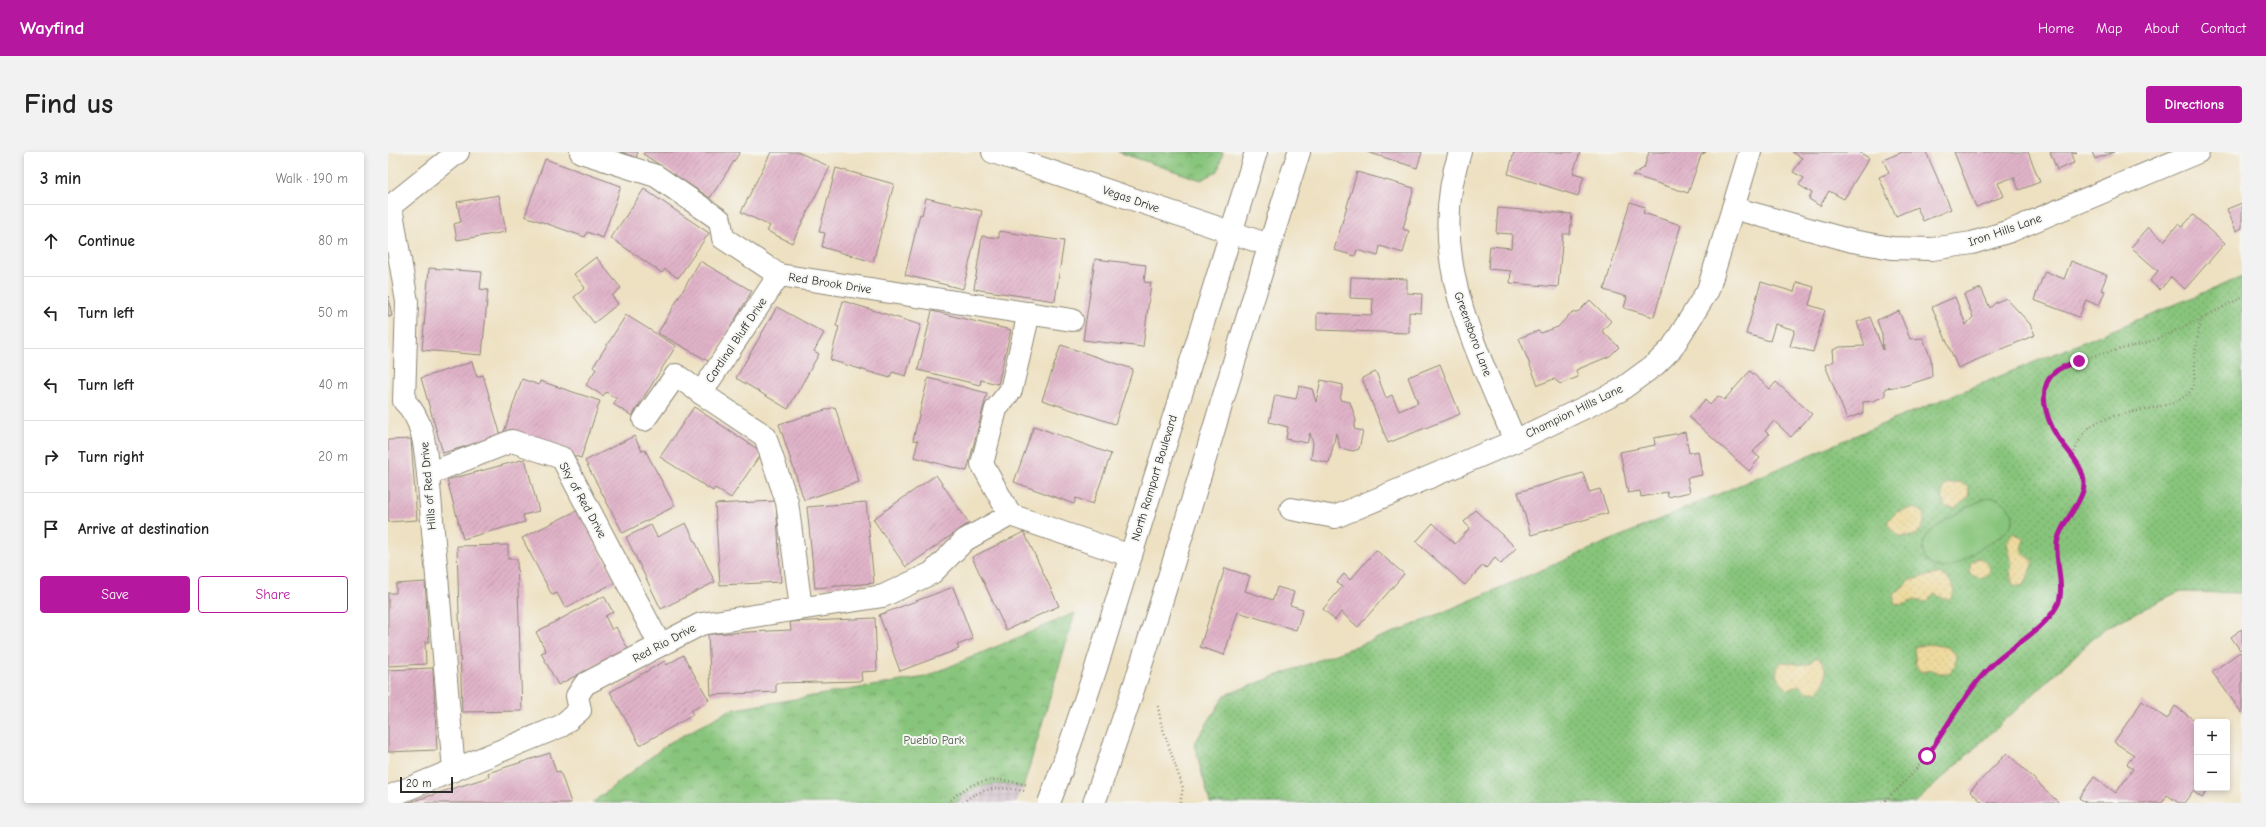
<!DOCTYPE html>
<meta charset="utf-8">
<style>
body{margin:0;font-family:"Comic Neue",sans-serif;background:#f2f2f2;color:#222}
.controls{position:absolute;right:12px;bottom:12px;display:grid;overflow:hidden;border-radius:4px;box-shadow:0 2px 6px #0003}
.controls button{width:36px;height:36px;display:grid;place-items:center;padding:0;border:0;border-bottom:1px solid #e0e0e0;background:#fff;color:#222;font:20px sans-serif}
.scale{position:absolute;left:12px;bottom:10px;width:53px;box-sizing:border-box;padding-left:4px;border:2px solid #2b2b2b;border-top:0;font-size:11px;line-height:14px;white-space:nowrap;color:#2b2b2b;-webkit-text-stroke:3px #f6f6f2;paint-order:stroke}
.stop{position:absolute;width:12px;height:12px;margin:-9px;border:3px solid #b5179e;border-radius:50%;background:#fff}
.stop.end{background:#b5179e;border-color:#fff;box-shadow:0 1px 4px #0008}
.list{margin:0;padding:0;list-style:none}
h2{display:flex;justify-content:space-between;align-items:center;height:52px;margin:0;padding:0 16px;font-size:17px}
h2 small{font-size:13px;font-weight:400;color:#767676}
.list li{display:grid;grid-template-columns:26px 1fr auto;gap:12px;align-items:center;box-sizing:border-box;height:72px;padding:0 16px;border-top:1px solid #e0e0e0}
.list b{display:block;font-size:15px;white-space:nowrap}
.list em{font-size:13px;font-style:normal;color:#767676}
.actions{display:flex;gap:8px;padding:12px 16px}
.actions a{flex:1;padding:9px 0;border:1px solid #b5179e;border-radius:4px;text-align:center;font-size:14px;color:#b5179e}
.actions .main{background:#b5179e;color:#fff}
.icon{flex:none;width:22px;height:22px;fill:none;stroke:currentColor;stroke-width:2;stroke-linecap:round;stroke-linejoin:round}
.map{position:relative;flex:none;width:1854px;height:651px;overflow:hidden;border-radius:4px}
header{display:flex;align-items:center;gap:24px;box-sizing:border-box;height:56px;padding:0 20px;background:#b5179e;color:#fff}
header strong{font-size:19px}
nav{display:flex;gap:22px;margin-inline-start:auto;font-size:14px}
.intro{display:flex;align-items:center;justify-content:space-between;box-sizing:border-box;height:96px;padding:0 24px}
h1{margin:0;font-size:28px}
.button{padding:10px 18px;border-radius:4px;background:#b5179e;color:#fff;font-size:14px;font-weight:700}
main{display:flex;gap:24px;padding:0 24px}
aside{flex:1;background:#fff;border-radius:4px;box-shadow:0 2px 6px #0003}
.map>svg:first-child{display:block}
</style>
<header>
<strong>Wayfind</strong>
<nav><a>Home</a><a>Map</a><a>About</a><a>Contact</a></nav>
</header>
<div class="intro"><h1>Find us</h1><a class="button">Directions</a></div>
<main>
<aside>
<h2>3 min<small>Walk · 190 m</small></h2>
<ul class="list">
<li><svg class="icon" aria-label="ahead" viewBox="0 0 24 24"><path d="M12 20V5M6 11l6-6 6 6"/></svg><div><b>Continue</b></div><em>80 m</em></li>
<li><svg class="icon" aria-label="left" viewBox="0 0 24 24"><path d="M17 20v-9H6M10 6l-5 5 5 5"/></svg><div><b>Turn left</b></div><em>50 m</em></li>
<li><svg class="icon" aria-label="left" viewBox="0 0 24 24"><path d="M17 20v-9H6M10 6l-5 5 5 5"/></svg><div><b>Turn left</b></div><em>40 m</em></li>
<li><svg class="icon" aria-label="right" viewBox="0 0 24 24"><path d="M7 20v-9h11M14 6l5 5-5 5"/></svg><div><b>Turn right</b></div><em>20 m</em></li>
<li><svg class="icon" aria-label="arrive" viewBox="0 0 24 24"><path d="M6 21V4h12l-3 4 3 4H6"/></svg><div><b>Arrive at destination</b></div></li>
</ul>
<div class="actions"><a class="main">Save</a><a>Share</a></div>
</aside>
<div class="map">
<svg width="1854" height="651" viewBox="0 0 1854 651">
<defs>
<pattern id="industrial-grid" width="8" height="8" patternUnits="userSpaceOnUse"><rect width="8" height="8" fill="#d1bdca"/><path d="M0 4h8M4 0v8" fill="none" stroke="#aa9aa4"/></pattern>
<pattern id="grass-dots" width="8" height="8" patternUnits="userSpaceOnUse"><rect width="8" height="8" fill="#88c57c"/><path d="M2 2h.1M6 6h.1" fill="none" stroke="#6fa066" stroke-width="1.8" stroke-linecap="round"/></pattern>
<pattern id="sand-dots" width="8" height="8" patternUnits="userSpaceOnUse"><rect width="8" height="8" fill="#eeda9e"/><path d="M2 2h.1M6 6h.1" fill="none" stroke="#cb8" stroke-width="1.8" stroke-linecap="round"/></pattern>
<pattern id="park-crowns" width="20" height="18" patternUnits="userSpaceOnUse"><rect width="20" height="18" fill="#88c57c"/><path d="M2 6a3 3 0 1 1 6 0M12 15a3 3 0 1 1 6 0" fill="none" stroke="#6fa066"/></pattern>
<pattern id="building-hatch" width="6" height="6" patternUnits="userSpaceOnUse"><rect width="6" height="6" fill="#e0b2c8"/><path d="M-1 1l2-2M0 6l6-6M5 7l2-2" fill="none" stroke="#c099ac"/></pattern>
</defs>
<rect width="100%" height="100%" fill="#f6f6f2"/>
<filter id="ink" filterUnits="userSpaceOnUse"><feTurbulence type="fractalNoise" baseFrequency=".025" numOctaves="2"/><feDisplacementMap in="SourceGraphic" scale="8" xChannelSelector="R" yChannelSelector="G"/><feConvolveMatrix kernelMatrix="1 2 1 2 8 2 1 2 1" color-interpolation-filters="sRGB"/></filter>
<filter id="wash" filterUnits="userSpaceOnUse"><feTurbulence type="fractalNoise" baseFrequency=".012" numOctaves="4" result="noise"/><feDisplacementMap in="SourceGraphic" scale="16" xChannelSelector="R" yChannelSelector="G"/><feGaussianBlur stdDeviation="0.9" result="paint"/><feColorMatrix in="noise" values="0 0 0 0 0 0 0 0 0 0 0 0 0 0 0 0 0 1.4 0 .05"/><feComposite in="paint" operator="in"/></filter>
<g filter="url(#wash)">
<rect width="100%" height="100%" fill="#eee1c2"/>
<polygon fill="url(#industrial-grid)" points="609,631 635,636 628,651 568,651 582,640"/>
<polygon fill="url(#grass-dots)" stroke="#5a7854" points="1854,125 1854,441 1790,440 1717,476 1527,651 822,651 806,592 837,543 1025,473 1473,281"/>
<g fill="url(#sand-dots)" stroke="#8c8264">
<path d="M1572 330 1581 336 1580 346 1567 356 1558 355C1553 350 1553 337 1558 332Z"/>
<path d="M1525 356 1534 359C1539 370 1535 377 1526 384H1510L1500 374V369L1509 360Z"/>
<polygon points="1625,381 1636,386 1634,400 1645,409 1638,430 1633,434 1625,433 1622,419 1624,412 1619,390"/>
<path d="M1591 406C1599 409 1604 415 1601 423 1594 428 1587 425 1581 421L1583 410Z"/>
<path d="M1548 422C1560 422 1572 437 1562 447L1559 448 1547 442 1538 450 1526 448 1514 453 1506 451V443L1522 428Z"/>
<polygon points="1541,492 1559,495 1568,502 1567,514 1561,521 1551,521 1545,518 1533,520 1528,514 1526,495"/>
<path d="M1428 505 1435 510C1440 522 1438 531 1429 540H1419L1411 533 1400 538 1392 530 1388 519 1393 510C1407 510 1418 518 1428 505Z"/>
</g>
<g fill="url(#park-crowns)" stroke="#5a7854">
<polygon points="730,0 835,0 830,19 813,28"/>
<path d="M687 461 635 636C611 629 586 631 568 651H204L281 591 342 558 537 525Z"/>
</g>
<path fill="#88c57c" stroke="#5a7854" d="M1603 345C1610 346 1616 350 1621 356 1637 375 1602 390 1590 398 1582 403 1573 411 1564 414 1543 422 1527 403 1539 384 1545 374 1591 347 1603 345Z"/>
<g id="blocks">
<g fill="url(#building-hatch)">
<polygon points="233,0 250,0 248,6"/>
<polygon points="257,0 352,0 322,46 255,2"/>
<polygon points="383,0 410,0 442,15 404,91 379,79 382,74 353,60"/>
<polygon points="979,0 1034,0 1029,16"/>
<polygon points="1126,0 1135,2 1136,0 1192,0 1185,21 1196,24 1190,44 1120,22"/>
<polygon points="1261,0 1318,0 1313,3 1300,41 1244,23 1256,16"/>
<polygon points="1404,0 1471,0 1481,6 1456,47 1441,39 1432,54 1421,47 1424,41 1411,33 1416,26 1405,20 1414,6"/>
<polygon points="1514,0 1538,0 1563,57 1535,69 1529,55 1508,64 1491,25 1501,21 1495,8"/>
<polygon points="1566,0 1640,0 1652,30 1631,38 1626,25 1610,31 1616,44 1588,55"/>
<polygon points="1662,0 1689,0 1683,2 1686,11 1669,18"/>
<polygon points="1704,0 1726,0 1707,7"/>
<polygon points="157,7 233,34 215,86 199,80 197,85 137,64"/>
<polygon points="448,16 506,32 485,110 434,95 437,81 431,80"/>
<polygon points="969,20 1026,36 1015,77 1021,79 1015,101 992,94 990,104 969,98 967,104 946,98"/>
<polygon points="256,37 321,81 290,126 277,117 274,121 223,86"/>
<polygon points="111,43 118,80 69,88 66,72 73,70 69,50"/>
<polygon points="538,46 594,59 575,137 517,123 532,62 534,63"/>
<polygon points="1242,50 1257,55 1255,61 1293,73 1266,165 1236,156 1239,145 1216,138"/>
<polygon points="1854,51 1854,76 1848,79 1839,57"/>
<polygon points="1110,56 1184,62 1182,82 1175,82 1170,135 1122,131 1123,119 1100,117 1102,94 1123,96 1124,82 1108,81"/>
<polygon points="1805,63 1837,91 1797,137 1783,125 1772,138 1762,129 1770,119 1743,95 1761,75 1776,89 1790,72 1794,75"/>
<polygon points="611,79 676,89 667,149 586,137 594,84 611,86"/>
<polygon points="208,105 233,136 224,144 230,152 206,171 186,145 197,136 186,122"/>
<polygon points="707,107 758,113 756,130 763,131 755,195 695,188"/>
<polygon points="312,109 364,139 322,210 270,181"/>
<polygon points="1683,109 1719,123 1713,138 1717,139 1711,154 1698,148 1691,165 1646,148 1657,119 1676,127"/>
<polygon points="41,116 94,120 92,137 100,138 94,203 34,198"/>
<polygon points="963,125 1019,127 1019,141 1034,142 1033,161 1021,160 1021,181 929,178 929,161 984,163 985,147 962,146"/>
<polygon points="1373,130 1406,140 1409,130 1426,135 1421,153 1437,158 1425,200 1402,194 1407,178 1387,172 1382,189 1358,182"/>
<polygon points="1593,136 1602,156 1607,151 1618,146 1642,172 1647,183 1570,216 1544,155 1567,145 1578,173 1585,165 1576,143"/>
<polygon points="0,144 4,164 0,165"/>
<polygon points="1202,148 1223,169 1214,179 1231,195 1222,204 1188,218 1190,225 1172,232 1166,227 1150,233 1131,186 1150,179 1153,181 1170,175 1182,162 1191,159"/>
<polygon points="455,149 533,173 518,224 504,220 502,226 442,208 451,175 448,174"/>
<polygon points="389,155 436,181 426,199 431,202 400,257 348,226"/>
<polygon points="544,159 623,178 610,232 593,228 592,233 530,218"/>
<polygon points="1511,159 1522,187 1535,186 1543,207 1544,225 1516,234 1497,236 1497,244 1485,249 1475,250 1475,261 1459,267 1437,213 1446,209 1445,198 1452,195 1477,194 1469,170 1482,165 1495,198 1494,183 1489,168"/>
<polygon points="238,163 288,194 244,264 225,252 229,247 218,240 215,244 198,233 208,217 205,215"/>
<polygon points="673,193 745,217 727,272 654,248"/>
<polygon points="84,210 89,225 95,223 113,284 55,301 33,226"/>
<polygon points="1052,212 1072,262 1000,291 974,226 988,220 998,246 1004,243 1011,259 1030,251 1020,225"/>
<polygon points="1362,219 1382,237 1388,230 1424,262 1403,285 1386,269 1377,279 1381,282 1365,300 1372,306 1361,319 1301,265 1317,248 1322,253 1330,244 1336,248"/>
<polygon points="540,226 599,241 579,319 526,305 530,289 525,288"/>
<polygon points="134,227 151,233 152,229 212,249 193,306 116,280"/>
<polygon points="933,228 955,233 952,248 962,250 968,268 966,277 975,279 971,297 965,299 952,296 948,281 941,311 923,307 925,291 922,281 919,291 898,287 900,275 881,270 887,243 908,247 911,234 924,237 928,250"/>
<polygon points="306,255 374,300 343,346 327,336 325,339 272,305"/>
<polygon points="447,255 471,330 416,348 391,272"/>
<polygon points="646,274 723,302 705,352 688,346 686,352 626,330"/>
<polygon points="1297,280 1301,301 1310,299 1314,323 1299,326 1302,340 1280,345 1279,340 1253,345 1252,339 1240,341 1232,300 1267,293 1266,286"/>
<polygon points="246,284 254,299 257,298 287,354 235,381 197,309"/>
<polygon points="23,287 29,368 0,370 0,288"/>
<polygon points="137,307 151,359 135,363 137,370 75,387 59,328"/>
<polygon points="1195,321 1201,340 1212,337 1220,361 1143,383 1130,340"/>
<polygon points="548,323 581,371 518,415 485,367"/>
<polygon points="388,349 393,430 332,433 327,352"/>
<polygon points="478,350 486,431 427,436 419,355"/>
<polygon points="190,358 228,430 177,456 169,441 164,443 134,386"/>
<polygon points="1087,358 1128,396 1113,412 1107,406 1098,416 1095,413 1077,433 1028,390 1045,371 1067,392 1082,376 1076,370"/>
<polygon points="298,371 327,430 273,457 238,385 263,373 269,385"/>
<polygon points="636,380 671,454 618,478 584,405"/>
<polygon points="120,393 120,407 129,407 134,559 74,560 69,394"/>
<polygon points="988,398 1016,422 970,475 953,460 947,468 935,457 954,435 949,430 956,422 962,428"/>
<polygon points="837,416 862,424 857,439 885,448 889,435 906,440 902,453 915,457 908,478 850,460 836,503 812,495"/>
<polygon points="37,430 41,490 37,490 38,512 0,514 0,441 8,441 8,432"/>
<polygon points="565,435 585,487 569,493 571,497 512,519 491,463"/>
<polygon points="216,444 225,460 217,464 224,478 228,475 240,497 170,533 153,501 158,499 148,480"/>
<polygon points="487,466 489,519 473,520 474,529 388,531 388,540 323,543 320,482 403,478 402,470"/>
<polygon points="1854,477 1854,496 1852,498 1843,485"/>
<polygon points="1852,500 1854,503 1854,561 1824,520"/>
<polygon points="295,503 321,548 303,559 305,563 252,593 222,540 277,509 279,513"/>
<polygon points="45,516 49,598 0,600 0,518"/>
<polygon points="1754,549 1779,567 1787,554 1809,570 1809,595 1806,599 1809,601 1809,636 1822,636 1814,646 1805,639 1796,651 1791,651 1779,643 1774,651 1699,651 1691,646 1706,625 1728,641 1745,617 1739,612 1746,603 1726,590"/>
<polygon points="162,601 168,620 172,619 183,651 19,651 101,625 100,621"/>
<polygon points="1619,601 1671,651 1595,651 1582,639"/>
</g>
</g>
</g>
<g filter="url(#ink)">
<use href="#blocks" fill-opacity="0" stroke="#8c8676" stroke-width="1"/>
<g fill="none" stroke-linecap="round" stroke-linejoin="round">
<g stroke="#8c8676" stroke-width="24">
<g id="minor">
<polyline points="193,0 268,24 332,68 335,86 391,123 684,168"/>
<path d="M1072 0C1037 104 1088 195 1127 289"/>
<polyline points="0,56 70,0"/>
<path d="M1 56 5 66 19 150 16 249C36 268 37 296 40 322L66 618"/>
<polyline points="1345,56 1464,89 1504,96 1544,97 1584,91 1622,79 1810,0"/>
<polyline points="391,123 313,241 377,284 399,350 413,456"/>
<polyline points="256,268 288,223 313,241"/>
<polyline points="40,322 124,289 174,306 272,493"/>
<polyline points="903,357 947,365 1127,289 1231,239 1268,212 1284,196 1320,138 1362,0"/>
<polyline points="622,363 594,312 608,257 623,238 641,161"/>
<polyline points="622,363 743,404"/>
<polyline points="0,645 173,574 192,558 189,544 197,532 313,472 495,444 544,421 577,388 622,363"/>
</g>
</g>
<g stroke="#8c8676" stroke-width="24">
<g id="major">
<polyline points="605,0 881,93"/>
<polyline points="674,616 708,516 868,0"/>
<path d="M706 651C783 437 841 216 911 0"/>
</g>
</g>
<g stroke="#8c8676" stroke-width="2.5" stroke-dasharray="1 3" stroke-linecap="butt">
<path d="M1685 304C1689 293 1693 283 1702 275 1726 255 1793 261 1804 236 1809 225 1806 214 1807 203 1808 191 1811 179 1813 167L1854 145"/>
<polyline points="770,554 773,571 795,636 792,651"/>
<path d="M560 651C583 626 608 624 639 633"/>
<path d="M575 651C592 634 615 635 637 639"/>
<path d="M1494 651C1522 628 1544 598 1564 568 1576 551 1587 532 1602 516 1622 494 1654 480 1669 454 1678 438 1667 409 1670 390 1673 369 1696 354 1696 332 1695 301 1635 261 1662 225 1675 206 1736 198 1760 190 1778 184 1795 175 1813 167"/>
</g>
<use href="#minor" stroke="#fff" stroke-width="22"/>
<use href="#major" stroke="#fff" stroke-width="22"/>
<g stroke="#8c8676" stroke-width="24" stroke-linecap="butt">
<polyline id="major-bridge" points="661,651 674,616"/>
</g>
<use href="#major-bridge" stroke="#fff" stroke-width="22"/>
</g>
</g>
<g fill="none" stroke-linecap="round" stroke-linejoin="round" filter="url(#ink)">
<path stroke="#b5179e" stroke-width="5" d="M1539 604C1559 575 1577 541 1602 515 1623 494 1654 480 1669 454 1678 439 1667 409 1669 391 1672 372 1689 358 1695 339 1701 318 1679 299 1669 284 1658 267 1648 235 1667 220 1674 214 1683 212 1691 209"/>
</g>
<g text-anchor="middle" dominant-baseline="central" stroke-width="4" stroke-linejoin="round" paint-order="stroke">
<g font-size="12" fill="#2b2b2b" stroke="#f6f6f2">
<text transform="translate(743 47) rotate(19)">Vegas Drive</text>
<text transform="translate(1617 78) rotate(-19)">Iron Hills Lane</text>
<text transform="translate(442 131) rotate(9)">Red Brook Drive</text>
<text transform="translate(1085 182) rotate(70)">Greensboro Lane</text>
<text transform="translate(348 188) rotate(-56)">Cardinal Bluff Drive</text>
<text transform="translate(1186 259) rotate(-26)">Champion Hills Lane</text>
<text transform="translate(766 326) rotate(-73)">North Rampart Boulevard</text>
<text transform="translate(40 334) rotate(-95)">Hills of Red Drive</text>
<text transform="translate(195 348) rotate(61)">Sky of Red Drive</text>
<text transform="translate(276 491) rotate(-28)">Red Rio Drive</text>
</g>
<g font-size="12" fill="#475943" stroke="#f6f6f2">
<text x="546" y="588">Pueblo Park</text>
</g>
</g>
</svg>
<div class="controls">
<button>+</button>
<button>−</button>
</div>
<div class="scale">20 m</div>
<div class="stop" style="left:1539px;top:604px"></div>
<div class="stop end" style="left:1691px;top:209px"></div>
</div>
</main>
